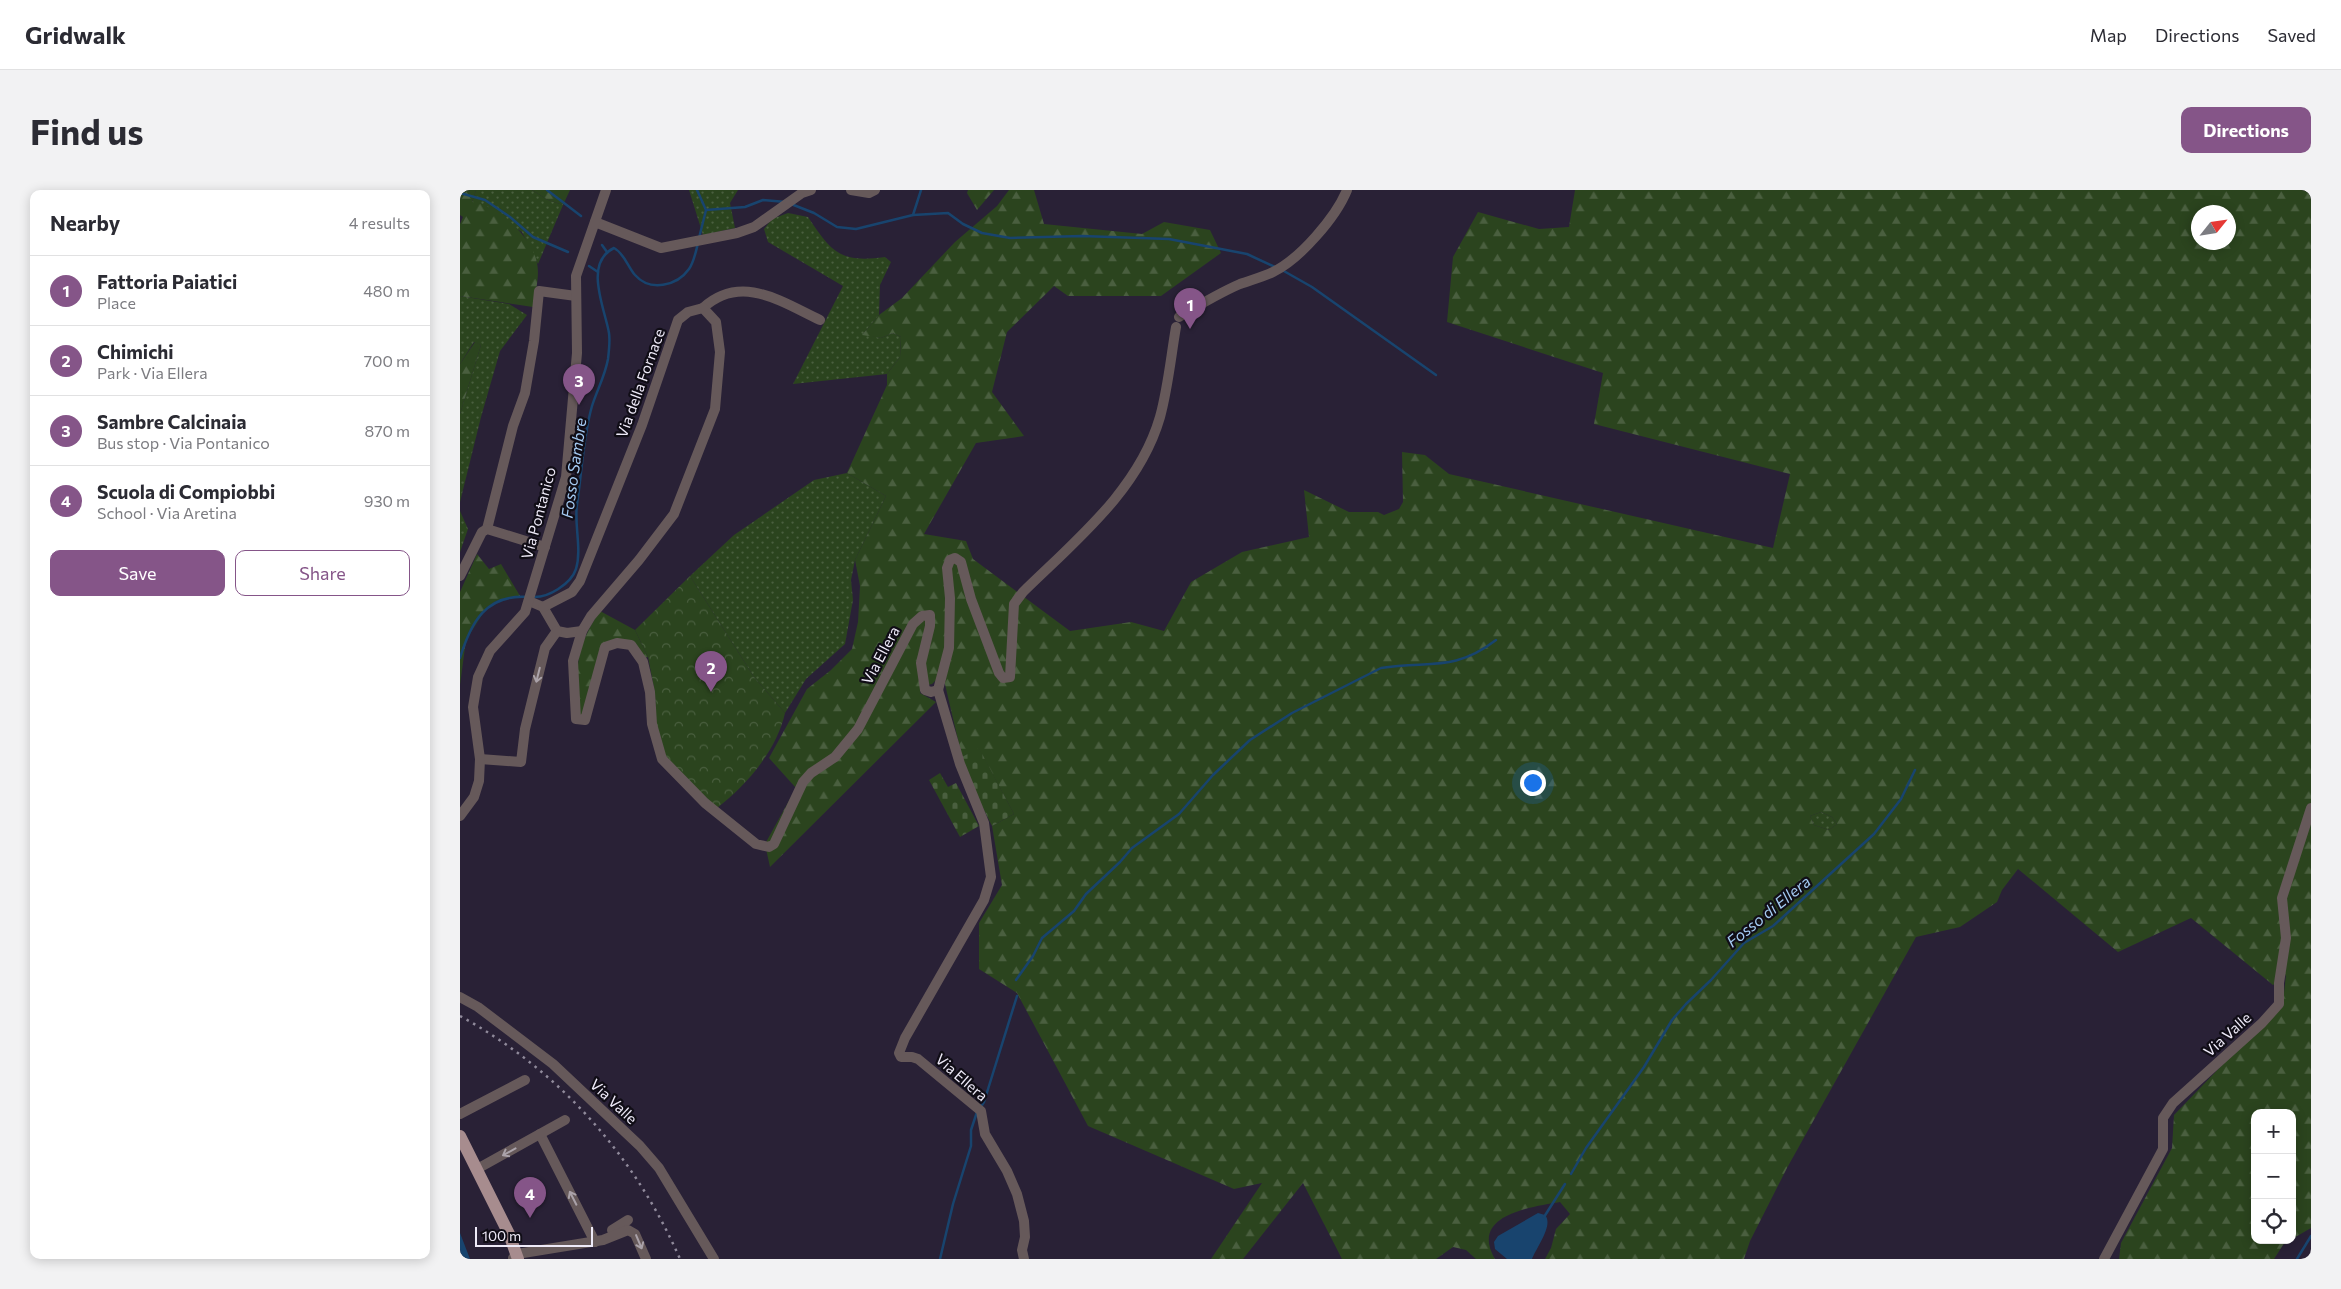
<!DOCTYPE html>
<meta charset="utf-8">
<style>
body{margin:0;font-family:Commissioner,sans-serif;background:#f2f2f3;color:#2b2b33}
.controls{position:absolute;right:15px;bottom:15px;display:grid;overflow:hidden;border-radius:10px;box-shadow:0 2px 12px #0003}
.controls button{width:45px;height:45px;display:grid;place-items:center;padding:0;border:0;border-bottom:1px solid #e1e1e2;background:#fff;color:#2b2b33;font:25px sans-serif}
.compass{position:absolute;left:1731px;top:15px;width:45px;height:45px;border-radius:50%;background:#fff;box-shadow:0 2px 12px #0003;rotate:60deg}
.scale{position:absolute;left:15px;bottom:12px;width:118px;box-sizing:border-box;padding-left:5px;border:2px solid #eeeaf8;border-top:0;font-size:14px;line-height:18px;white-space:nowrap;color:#eeeaf8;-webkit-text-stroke:4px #100d16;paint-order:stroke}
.you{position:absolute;left:1072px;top:592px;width:18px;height:18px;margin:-12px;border:4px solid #fff;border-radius:50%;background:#1a73e8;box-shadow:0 0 0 8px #1a73e833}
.badge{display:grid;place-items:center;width:32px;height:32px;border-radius:50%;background:#855588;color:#fff;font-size:16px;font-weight:700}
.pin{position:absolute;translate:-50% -41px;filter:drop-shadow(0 1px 2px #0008)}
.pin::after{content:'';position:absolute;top:26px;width:18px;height:15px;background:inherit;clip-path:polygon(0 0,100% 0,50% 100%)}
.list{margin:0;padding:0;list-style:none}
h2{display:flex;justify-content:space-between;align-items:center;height:65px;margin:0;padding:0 20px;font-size:21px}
h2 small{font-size:16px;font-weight:400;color:#7c7c81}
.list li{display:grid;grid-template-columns:32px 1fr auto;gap:15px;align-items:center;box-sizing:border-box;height:70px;padding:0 20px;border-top:1px solid #e1e1e2}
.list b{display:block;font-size:19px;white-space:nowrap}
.list p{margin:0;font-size:16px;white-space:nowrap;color:#7c7c81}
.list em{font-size:16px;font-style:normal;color:#7c7c81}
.actions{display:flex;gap:10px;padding:15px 20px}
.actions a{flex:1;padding:11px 0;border:1px solid #855588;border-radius:10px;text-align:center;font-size:18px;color:#855588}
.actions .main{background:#855588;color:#fff}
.icon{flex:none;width:28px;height:28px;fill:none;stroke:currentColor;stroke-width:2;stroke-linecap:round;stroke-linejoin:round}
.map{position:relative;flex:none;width:1851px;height:1069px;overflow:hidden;border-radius:10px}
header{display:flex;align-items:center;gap:30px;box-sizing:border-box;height:70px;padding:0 25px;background:#fff;border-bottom:1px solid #e1e1e2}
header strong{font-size:24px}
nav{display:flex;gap:28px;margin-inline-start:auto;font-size:18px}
.intro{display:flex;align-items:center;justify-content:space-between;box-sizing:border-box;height:120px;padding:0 30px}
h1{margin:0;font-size:35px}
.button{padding:12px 22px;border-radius:10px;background:#855588;color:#fff;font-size:18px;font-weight:700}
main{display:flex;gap:30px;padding:0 30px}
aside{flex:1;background:#fff;border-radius:10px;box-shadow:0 2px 12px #0003}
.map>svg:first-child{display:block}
</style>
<header>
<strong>Gridwalk</strong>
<nav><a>Map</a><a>Directions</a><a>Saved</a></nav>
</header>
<div class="intro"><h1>Find us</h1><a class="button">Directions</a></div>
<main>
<aside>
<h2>Nearby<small>4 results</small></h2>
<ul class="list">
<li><span class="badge">1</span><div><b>Fattoria Paiatici</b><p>Place</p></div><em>480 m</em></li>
<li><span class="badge">2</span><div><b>Chimichi</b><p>Park · Via Ellera</p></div><em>700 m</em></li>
<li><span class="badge">3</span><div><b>Sambre Calcinaia</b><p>Bus stop · Via Pontanico</p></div><em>870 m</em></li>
<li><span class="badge">4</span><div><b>Scuola di Compiobbi</b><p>School · Via Aretina</p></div><em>930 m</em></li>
</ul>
<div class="actions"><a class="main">Save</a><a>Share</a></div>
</aside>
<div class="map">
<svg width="1851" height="1069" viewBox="0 0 1851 1069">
<defs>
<pattern id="grass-dots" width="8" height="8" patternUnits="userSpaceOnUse" patternTransform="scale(1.25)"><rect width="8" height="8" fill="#2b441e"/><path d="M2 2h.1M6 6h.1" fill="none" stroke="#4a5f3f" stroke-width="1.8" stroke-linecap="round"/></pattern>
<pattern id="forest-firs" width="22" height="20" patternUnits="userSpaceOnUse" patternTransform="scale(1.25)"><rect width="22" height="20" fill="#2b441e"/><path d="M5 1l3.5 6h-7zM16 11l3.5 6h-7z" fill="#4a5f3f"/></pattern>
<pattern id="cemetery-stones" width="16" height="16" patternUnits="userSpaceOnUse" patternTransform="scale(1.25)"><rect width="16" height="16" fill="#2b441e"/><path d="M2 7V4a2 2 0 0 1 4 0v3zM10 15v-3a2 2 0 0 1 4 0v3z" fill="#4a5f3f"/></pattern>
<pattern id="park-crowns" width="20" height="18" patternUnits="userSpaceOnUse" patternTransform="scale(1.25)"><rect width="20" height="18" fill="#2b441e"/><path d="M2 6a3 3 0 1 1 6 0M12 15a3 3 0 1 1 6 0" fill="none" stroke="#4a5f3f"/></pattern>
</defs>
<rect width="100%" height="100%" fill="#292136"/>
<g fill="url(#grass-dots)">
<polygon points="16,0 72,0 88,10 103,15 78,74 62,42 12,12"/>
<polygon points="229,0 278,0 270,13 275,38 243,45"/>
<path d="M328 23 348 27C372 63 380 73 425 67L431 72 420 95 419 125 403 144 421 148 433 143 441 147 440 167 427 184 333 194 383 96 308 52 304 39 312 29Z"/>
<polygon points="0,106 49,114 67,125 40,161 21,227 0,312 0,224 21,155 14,152 0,174"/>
<polygon points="387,283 426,306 395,370 391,390 393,410 385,454 346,489 325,523 294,487 230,386 274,345 354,290"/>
<polygon points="0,321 8,339 0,362"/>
<polygon points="1361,622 1372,627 1377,634 1369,640 1354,635 1350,626"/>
</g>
<g fill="url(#forest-firs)" fill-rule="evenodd">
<path d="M0 0H16L12 12C38 15 72 47 77 73 80 86 75 104 73 117L0 106V34L3 27 0 25Z"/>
<polygon points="72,0 110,0 103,15 88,10"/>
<polygon points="508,0 534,0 517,20 507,3"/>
<path d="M549 0H574L584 34 682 44 704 32 750 40 761 63 701 106H608L594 96 547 142 532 202 564 246 516 253 464 344 506 351 513 369 610 441 671 432 704 441 731 392 782 362 849 347 844 300 889 322H918L924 325 939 319 943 312 942 262 965 265 989 284 1313 358 1330 284 1134 234 1143 183 987 132 993 67 1018 22 1079 39 1109 37 1115 0H1851V1038L1832 1049V923H1795V1050H1831L1823 1055 1814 1069H1659L1661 1053 1712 958 1714 925 1823 812 1826 785 1813 795 1731 728 1658 762 1558 679 1542 700 1537 712 1500 737 1456 747 1327 978 1290 1051 1284 1069H1085L1091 1058 1096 1039 1110 1024 1100 1012C1071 1017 1009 1025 1035 1069H1016L1006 1060 993 1057 976 1069H882L843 993 783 1069H751L802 993 774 999 628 936 557 803 519 779V733L542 695 532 636 554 624 519 559 502 567 484 490 479 487 472 494 462 496 460 503 476 512 310 677 305 654 336 598 309 568 347 499 371 480 392 459 398 432 400 396 395 370 426 306 387 283 427 195V184L440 167 441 147 433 143 421 148 402 145 419 125 442 108 495 52 537 16ZM1738 22H1768V52H1738ZM1361 622 1372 627 1377 634 1369 640 1354 635 1350 626Z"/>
<polygon points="15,152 21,155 0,224 0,174"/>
<polygon points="17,364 29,379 41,374 60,406 36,411 27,417 6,450 0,495 0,402"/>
<path d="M140 421 175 440 188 467 184 468 171 452H148L123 526 118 525C117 479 113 461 140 421Z"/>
</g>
<g fill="url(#cemetery-stones)">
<polygon points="519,558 554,624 532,636 505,582 502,567"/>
<polygon points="480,583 488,597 496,593 519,636 500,647 469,590"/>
</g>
<path fill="url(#park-crowns)" d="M230 386 294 487 325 523C317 560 286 596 257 618L207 571 196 537 195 503 188 467 175 440Z"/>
<g fill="#18446e">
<path d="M1078 1023 1085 1025C1094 1035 1076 1058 1072 1069H1047L1035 1059 1034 1052 1038 1046Z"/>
<polygon points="0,1043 10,1069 0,1069"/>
</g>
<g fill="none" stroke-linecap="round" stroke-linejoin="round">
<g stroke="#18446e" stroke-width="2.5">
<polyline points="87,0 121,26"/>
<polyline points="237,0 246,20 239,48"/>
<polyline points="0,3 25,10 50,27 73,47 108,62"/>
<polyline points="331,14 354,23 377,37 396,39 453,25 461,0"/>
<polyline points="246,20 285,17 303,10 326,12"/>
<polyline points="453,25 488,23 503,34 522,43 550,48 622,46 709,49 787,64 815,77"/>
<polyline points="142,55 147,62"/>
<polyline points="129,76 138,82"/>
<polyline points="822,80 852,97 976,185"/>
<path d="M73 407C88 408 111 394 116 379 122 359 114 335 117 314 122 282 123 247 132 216 137 200 145 186 148 169 149 161 150 150 149 143 145 119 123 73 154 58 164 63 168 77 175 85 190 102 217 96 229 79 234 72 236 61 238 53"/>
<path d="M0 468C11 432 26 404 68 407"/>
<path d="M556 790 573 766 582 748 614 721 626 704 660 672 672 658 719 624 753 585 790 550 832 523 921 478C968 470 993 483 1036 450"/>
<polyline points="520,918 524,912 557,806"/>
<polyline points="1111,984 1126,958 1184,877 1212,830 1226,814 1251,790 1284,753 1313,736 1414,644 1441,609 1455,580"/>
<polyline points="1084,1027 1105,994"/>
<polyline points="480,1069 493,1014 511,956 511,940 517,922"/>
<polyline points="1837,1069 1851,1046"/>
</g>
<g stroke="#66595a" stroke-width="10">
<polyline points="391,0 409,3 415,0"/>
<polyline points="135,32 201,58 277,43 294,37 342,3 351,0"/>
<path d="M243 118C281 83 322 112 360 130"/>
<path d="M719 127C739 115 759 103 780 94 791 90 803 87 813 82 840 69 876 27 887 0"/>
<polyline points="27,339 53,236 65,203 74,151 79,101 116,106"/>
<polyline points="0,386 22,342 27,339 85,357"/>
<polyline points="69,411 83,417 97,441 107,443 122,441"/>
<polyline points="83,417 112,402 120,391 182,235 218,130 228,122 243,118 256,132 260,162 255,219 214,324 179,370 131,426 122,441 113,471 116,529 125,530 145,457 157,453 171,455 183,472 190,502 192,534 202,569 245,613 296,654 309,657 314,654 343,592 351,583 375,567 398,539 453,434 462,426 470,425 470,436 461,473 465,500 471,502 478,500"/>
<path d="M478 500 489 458 490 408 487 378 490 370 495 368 501 372 511 409 539 483 543 488 550 487 554 414 563 402C615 351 679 300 700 227 708 198 711 166 716 137"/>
<polyline points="478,500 500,574 524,633 531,687 524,710 445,848 439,863 441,867 452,867 458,869 521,921 525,944 547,981 557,1004 564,1031 565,1047 562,1060 564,1069"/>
<polyline points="20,569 61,572 65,539 85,458 97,441"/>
<polyline points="0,626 14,607 19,591 20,569 13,517 18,487 30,461 65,422 106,287 117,163 116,86 146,0"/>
<polyline points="0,807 18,817 93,874 180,956 199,978 254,1069"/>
<polyline points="0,924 65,890"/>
<polyline points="80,944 135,1052"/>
<polyline points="17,979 105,930"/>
<polyline points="152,1040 168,1030"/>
<polyline points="53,1068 57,1064 143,1050 168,1040 175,1044 186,1069"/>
<polyline points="1644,1069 1703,959 1703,928 1713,913 1802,833 1819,814 1819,793 1826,748 1822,708 1851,618"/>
</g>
<polyline stroke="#a78c8e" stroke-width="12" points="0,946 49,1044 58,1069"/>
<path stroke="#908a9b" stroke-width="2.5" stroke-dasharray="2.5 5" stroke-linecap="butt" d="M0 826C99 880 175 966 220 1069"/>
</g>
<defs><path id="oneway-shaft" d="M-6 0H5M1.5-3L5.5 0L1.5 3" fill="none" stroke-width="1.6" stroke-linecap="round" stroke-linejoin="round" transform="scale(1.25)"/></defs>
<g stroke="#aaa2a9">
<use href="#oneway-shaft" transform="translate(78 485) rotate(104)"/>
<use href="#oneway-shaft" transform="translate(49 962) rotate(151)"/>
<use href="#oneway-shaft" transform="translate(113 1008) rotate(-117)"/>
<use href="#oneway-shaft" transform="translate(179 1052) rotate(67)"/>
</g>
<g text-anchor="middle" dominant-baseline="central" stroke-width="4.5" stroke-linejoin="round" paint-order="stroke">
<g font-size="15" fill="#eeeaf8" stroke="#100d16">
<text transform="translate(180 193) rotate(-70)">Via della Fornace</text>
<text transform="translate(78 323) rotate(-75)">Via Pontanico</text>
<text transform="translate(420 465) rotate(-62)">Via Ellera</text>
<text transform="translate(1767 844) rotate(-42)">Via Valle</text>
<text transform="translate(502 887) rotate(41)">Via Ellera</text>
<text transform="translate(154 911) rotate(43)">Via Valle</text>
</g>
<g font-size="16" font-style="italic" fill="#a4caf2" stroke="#100d16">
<text transform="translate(113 278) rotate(-82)">Fosso Sambre</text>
<text transform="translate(1308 721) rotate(-39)">Fosso di Ellera</text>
</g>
</g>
</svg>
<div class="controls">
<button>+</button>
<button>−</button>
<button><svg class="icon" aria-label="locate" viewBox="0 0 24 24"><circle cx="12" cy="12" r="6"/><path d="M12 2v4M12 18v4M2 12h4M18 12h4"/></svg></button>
</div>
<svg class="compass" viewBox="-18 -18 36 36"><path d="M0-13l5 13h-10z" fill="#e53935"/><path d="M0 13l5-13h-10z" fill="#7c7c81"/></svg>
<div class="scale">100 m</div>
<div class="you"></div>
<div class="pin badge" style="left:730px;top:139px">1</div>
<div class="pin badge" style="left:251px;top:502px">2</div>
<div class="pin badge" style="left:119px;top:215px">3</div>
<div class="pin badge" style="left:70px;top:1028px">4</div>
</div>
</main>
